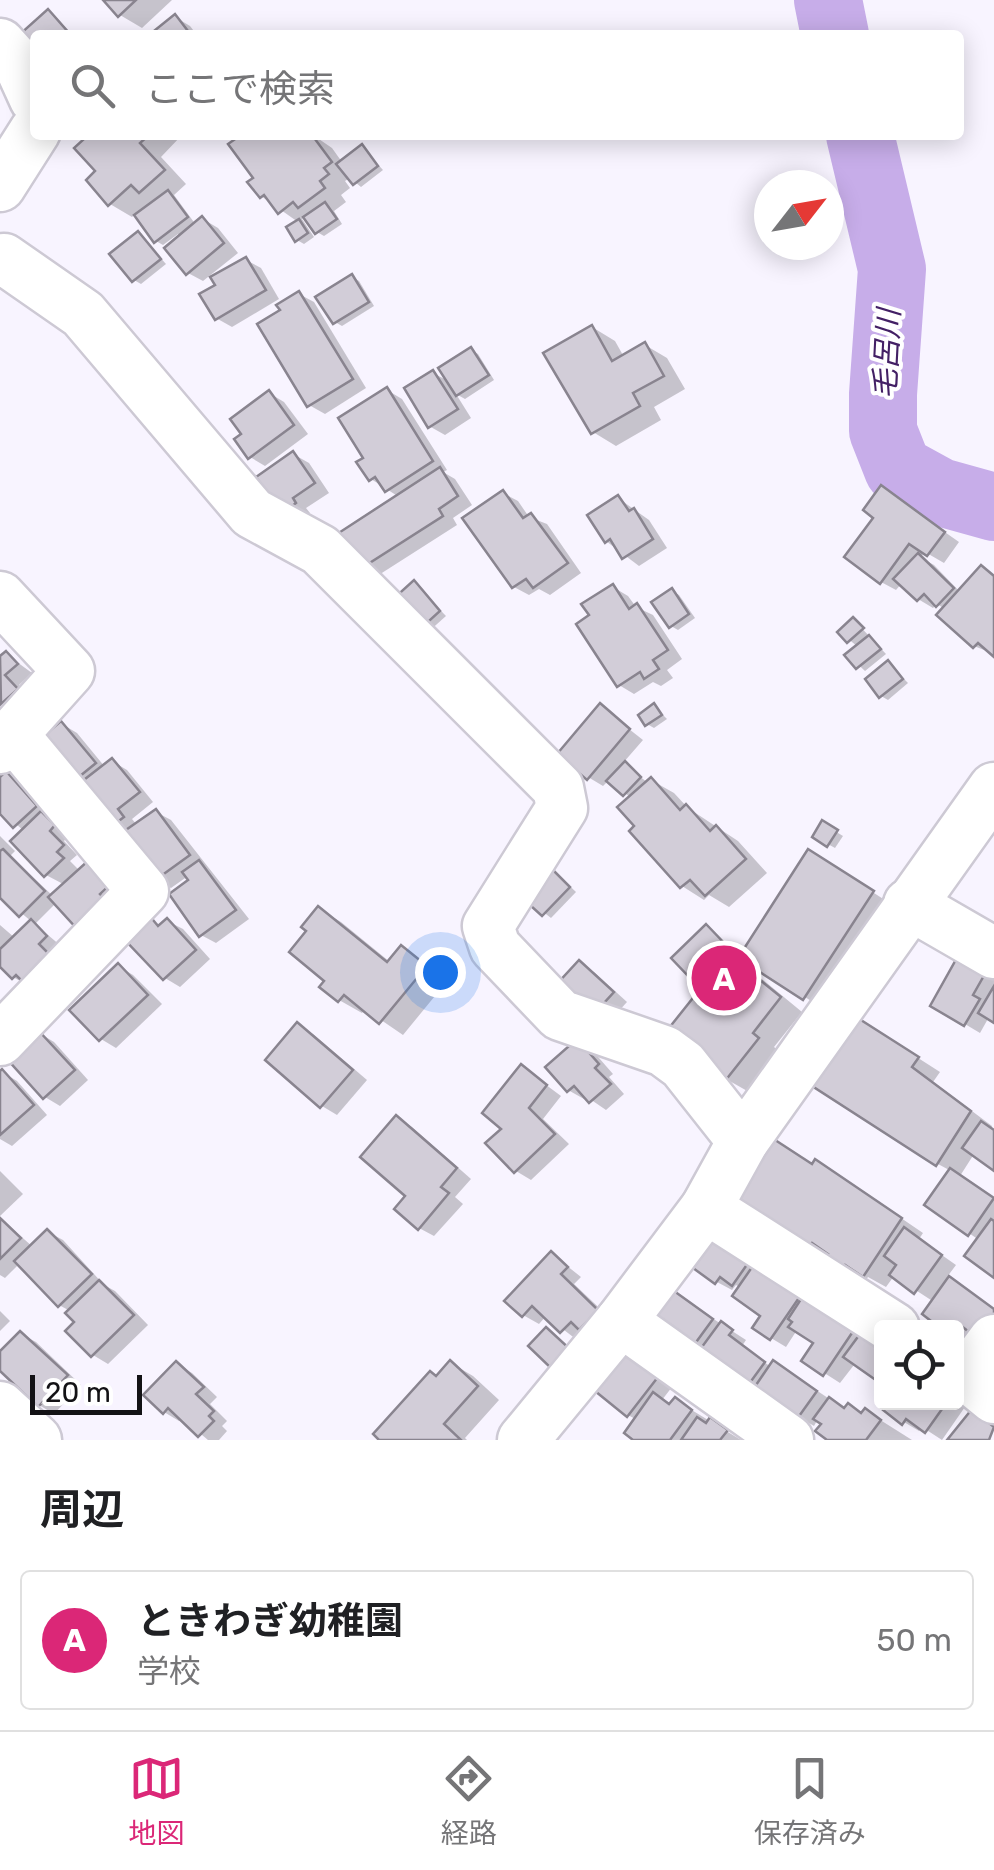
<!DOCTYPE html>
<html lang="ja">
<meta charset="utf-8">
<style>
body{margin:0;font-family:Rubik,"Noto Sans JP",sans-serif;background:#f2f2f2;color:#202124}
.controls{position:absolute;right:30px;bottom:30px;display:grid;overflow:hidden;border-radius:10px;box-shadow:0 5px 25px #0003}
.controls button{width:90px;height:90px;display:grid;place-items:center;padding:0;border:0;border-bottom:2px solid #e0e0e0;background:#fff;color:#202124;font:50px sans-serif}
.compass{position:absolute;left:754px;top:170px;width:90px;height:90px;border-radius:50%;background:#fff;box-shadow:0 5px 25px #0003;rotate:59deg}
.scale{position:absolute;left:30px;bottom:25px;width:112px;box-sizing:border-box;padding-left:10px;border:5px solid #131215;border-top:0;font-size:28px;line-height:35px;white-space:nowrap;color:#131215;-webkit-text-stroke:8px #fff;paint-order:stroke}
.you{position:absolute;left:440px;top:972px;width:35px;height:35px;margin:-25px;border:8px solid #fff;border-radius:50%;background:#1a73e8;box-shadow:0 0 0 15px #1a73e833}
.badge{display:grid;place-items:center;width:65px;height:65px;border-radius:50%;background:#db2777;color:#fff;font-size:32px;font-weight:700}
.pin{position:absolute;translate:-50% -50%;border:5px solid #fff;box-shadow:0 2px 10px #0006}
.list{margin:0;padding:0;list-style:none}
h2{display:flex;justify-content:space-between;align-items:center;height:130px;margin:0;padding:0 40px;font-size:42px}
h2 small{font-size:32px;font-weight:400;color:#757577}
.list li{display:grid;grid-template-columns:65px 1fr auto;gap:30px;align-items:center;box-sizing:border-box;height:140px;margin:0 20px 20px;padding:0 20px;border:2px solid #e0e0e0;border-radius:10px}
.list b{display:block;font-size:38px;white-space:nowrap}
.list p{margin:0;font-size:32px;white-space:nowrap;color:#757577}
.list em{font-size:32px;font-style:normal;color:#757577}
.icon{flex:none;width:55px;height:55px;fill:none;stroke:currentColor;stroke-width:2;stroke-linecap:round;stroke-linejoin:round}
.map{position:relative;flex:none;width:994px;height:1440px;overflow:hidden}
.search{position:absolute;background:#fff;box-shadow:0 5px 25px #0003;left:30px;right:30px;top:30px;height:110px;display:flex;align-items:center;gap:25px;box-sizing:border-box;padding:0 35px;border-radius:10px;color:#757577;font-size:38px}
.sheet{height:290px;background:#fff}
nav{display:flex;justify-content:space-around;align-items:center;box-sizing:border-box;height:140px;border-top:2px solid #e0e0e0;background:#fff;font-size:28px;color:#757577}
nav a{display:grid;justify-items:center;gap:5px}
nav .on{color:#db2777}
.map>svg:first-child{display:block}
</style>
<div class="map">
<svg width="994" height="1440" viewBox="0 0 994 1440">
<rect width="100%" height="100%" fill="#f8f4ff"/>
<g fill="#0003">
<polygon points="106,0 172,0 142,28 120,15"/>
<polygon points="49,13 56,17 72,35 35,35"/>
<polygon points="175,17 190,26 197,35 153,35"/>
<polygon points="83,135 182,135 161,157 186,184 174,195 196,225 203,219 218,228 238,253 203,281 188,273 178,234 163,245 156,241 136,213 132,217 110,204"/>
<polygon points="245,135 313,135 332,148 342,162 362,147 383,170 361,187 350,178 345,181 350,188 341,195 346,202 334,211 342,224 324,236 317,232 305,216 302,219 314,237 304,244 297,240 298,222 261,196"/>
<polygon points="139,234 166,264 141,284 134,280"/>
<polygon points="246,260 261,268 279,299 232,327 216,318 219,286"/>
<polygon points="352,277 359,281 374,306 342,326 335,322"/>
<polygon points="299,294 314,302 366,388 325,414 309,405 283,311"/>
<polygon points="592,327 615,341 624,357 645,345 667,358 685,389 654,407 661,420 616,446 593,432"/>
<polygon points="471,350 478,354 494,380 465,399 456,394 471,418 445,435 429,426 433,373 450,382"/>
<polygon points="387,390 402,399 447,470 443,472 455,479 472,505 453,518 457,525 374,578 359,569 399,497 371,479 366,458"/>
<polygon points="269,393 284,402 308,434 265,466 250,457 244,434"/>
<polygon points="293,454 309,463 329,493 306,508 310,513 304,517 259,477"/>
<polygon points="882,488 959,542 944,563 925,552 920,557 934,565 960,592 982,568 994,575 994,654 974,646 945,609 937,604 933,608 918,599 902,583 896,590 881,582 877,518"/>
<polygon points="503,493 518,501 529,517 547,524 581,573 550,595 539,589 529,595 514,587"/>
<polygon points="618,498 649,520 667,548 639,566 606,541"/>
<polygon points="414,583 446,616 427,633"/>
<polygon points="613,587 628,596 636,607 653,615 682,659 667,670 673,678 661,686 653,682 634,694 619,685 592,616"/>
<polygon points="672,591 679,595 695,618 678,630 671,626"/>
<polygon points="854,620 886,654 865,671 848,655 858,647 840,632"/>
<polygon points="6,654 32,673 19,685 31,698 18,710 0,698 0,655"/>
<polygon points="888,663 908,683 888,700 881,696"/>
<polygon points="654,706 667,719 654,728 647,724"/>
<polygon points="601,707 643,740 623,763 648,783 651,780 674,793 688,808 738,841 767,873 729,907 709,895 704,900 682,886 633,831 638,827 631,798 609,780 603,786 588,777"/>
<polygon points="62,724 77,733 105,767 112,761 127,770 153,802 132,819 137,825 156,812 171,820 249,919 216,943 201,935 188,876 171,888 156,879 87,805"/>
<polygon points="7,774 43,810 39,813 69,835 64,841 77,855 70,861 80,871 106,871 114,904 57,902 35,924 61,946 45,995 13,977 0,965 0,925 15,938 32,922 0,895 0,836 15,851 10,856 53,896 65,885 46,875 24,831 0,810 0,780"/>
<polygon points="823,824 843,836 835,848 815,837"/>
<polygon points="831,865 894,906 827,1011 742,957"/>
<polygon points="555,872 576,892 551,918 523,896"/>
<polygon points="319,909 341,922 390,962 402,948 448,980 403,1035 365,1009 362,1013 339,1000 328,981 309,931"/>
<polygon points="149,919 162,926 167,921 183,929 210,959 180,987 165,978"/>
<polygon points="707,927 731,950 726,956 751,970 802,1012 774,1047 780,1052 749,1092 726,1079 725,961 723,959 699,981 693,977"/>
<polygon points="959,960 994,980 994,1020 989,1017 980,1033 933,1005"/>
<polygon points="579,963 594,972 627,1002 607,1024"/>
<polygon points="118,966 133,975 162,1004 116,1048 101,1039"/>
<polygon points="298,1026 313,1034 367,1080 337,1115 322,1106 268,1059"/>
<polygon points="876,1031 940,1072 933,1082 992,1126 994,1168 974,1154 960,1176 994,1199 994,1275 979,1240 928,1205 951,1171 938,1164"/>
<polygon points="39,1033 54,1042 88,1080 60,1106 45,1097"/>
<polygon points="577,1042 592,1050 613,1074 609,1077 624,1094 606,1110 587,1097 584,1099 568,1090"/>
<polygon points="522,1067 561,1096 543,1119 569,1144 531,1180 516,1171 504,1128"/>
<polygon points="2,1072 17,1081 47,1115 12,1146 0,1139"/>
<polygon points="397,1118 412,1127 471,1179 455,1197 463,1204 434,1236 419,1228 409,1196"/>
<polygon points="814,1166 838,1175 923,1233 919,1239 956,1265 947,1277 994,1309 968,1343 956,1336 956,1328 934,1302 894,1276 886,1287 868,1277 865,1281 814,1247 811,1250 789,1238"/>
<polygon points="0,1171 23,1194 0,1216"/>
<polygon points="0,1218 33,1247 48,1232 63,1240 104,1285 115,1291 148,1325 108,1364 93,1355 70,1311 59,1305 20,1263 5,1278 0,1275"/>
<polygon points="720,1235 878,1334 840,1383 804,1360 816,1343 797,1330 786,1347 771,1338 764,1315 741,1288 736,1285 732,1290 717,1282"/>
<polygon points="552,1254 581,1277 574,1284 612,1320 577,1340 546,1316 539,1324 523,1315"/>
<polygon points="681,1298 746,1340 742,1346 771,1367 789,1372 846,1410 863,1415 866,1411 912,1440 832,1440 824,1424 818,1419 814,1426 799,1417 658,1317"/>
<polygon points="0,1311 10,1321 0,1331"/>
<polygon points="21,1334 36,1342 81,1385 54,1414 39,1405 0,1368 0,1352"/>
<polygon points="627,1355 672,1387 662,1400 690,1409 741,1440 637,1440 637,1420 628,1415"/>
<polygon points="451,1363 473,1376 499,1400 465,1438 467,1440 383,1440"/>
<polygon points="177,1364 192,1373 217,1397 210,1404 227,1421 222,1426 227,1431 219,1440 208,1440 182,1418 179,1421 164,1412"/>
<polygon points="956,1397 967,1404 942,1440 922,1427 919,1431 904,1422 891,1402 956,1402"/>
</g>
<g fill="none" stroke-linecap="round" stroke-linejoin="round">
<g stroke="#c7ade9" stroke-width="68">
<polyline points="828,0 835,35"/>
<polyline points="860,135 892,269 883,394 883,431 898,469 940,492 994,507"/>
</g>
</g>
<g fill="#d2cdd8" stroke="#89848f" stroke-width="2.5">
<polygon points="103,0 136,0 118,17"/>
<polygon points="48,9 69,33 35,35 35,53 19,35"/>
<polygon points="175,14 191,35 149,35"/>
<polygon points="80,135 149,135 140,143 165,170 139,193 131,185 108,206 86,180 95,171 74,148 84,139"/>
<polygon points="241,135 312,135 332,162 324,168 329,174 320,181 325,188 298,208 293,202 278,214 264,195 260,198 247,182 253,178 228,144"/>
<polygon points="362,144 378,166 353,185 336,164"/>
<polygon points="168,190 188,217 154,243 134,215"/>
<polygon points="325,202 337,219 315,234 303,217"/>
<polygon points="202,216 224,243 186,275 164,248"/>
<polygon points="299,219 308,233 295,242 286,227"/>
<polygon points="138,231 161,259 132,282 109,254"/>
<polygon points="246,257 266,290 215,320 199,294 215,285 210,277"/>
<polygon points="352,274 369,302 333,324 315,297"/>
<polygon points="299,291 353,379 307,407 257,324 280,310 276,305"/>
<polygon points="592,325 612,361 645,342 664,376 633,393 640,406 591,434 543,353"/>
<polygon points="471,347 489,375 456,396 438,368"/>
<polygon points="433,370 458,409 428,428 404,388"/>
<polygon points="387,387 433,461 385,492 375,477 369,481 356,462 363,458 338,418"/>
<polygon points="269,390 294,425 248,459 234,439 241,434 230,419"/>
<polygon points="293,451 315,483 293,498 296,503 287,510 272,501 256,477"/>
<polygon points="440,467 458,496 439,509 443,516 357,571 334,536"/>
<polygon points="881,485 945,532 927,556 909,544 880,584 844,557 873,518 863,510"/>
<polygon points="503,490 523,518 531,513 568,563 533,588 526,579 512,588 462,518"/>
<polygon points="618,495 629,511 634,508 653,539 622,559 610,539 605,543 587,515"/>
<polygon points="918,553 954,588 936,607 924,594 917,601 893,579"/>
<polygon points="981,565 994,576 994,657 978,643 973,648 936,615"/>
<polygon points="414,580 440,611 418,631 392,600"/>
<polygon points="613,584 629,609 637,603 668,650 653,660 659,669 644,679 640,672 617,687 576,624 589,615 581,604"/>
<polygon points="672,588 689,614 669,628 651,602"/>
<polygon points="853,617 864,628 847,643 837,632"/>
<polygon points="869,635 881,649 856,669 844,655"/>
<polygon points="6,651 18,664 5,675 18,689 1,704 0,656"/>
<polygon points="888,660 903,679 879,698 865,679"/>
<polygon points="600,703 630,729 587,780 557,754"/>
<polygon points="654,703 662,715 645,726 638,715"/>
<polygon points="61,721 96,763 69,785 34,744"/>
<polygon points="112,758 140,792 118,809 124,817 108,829 71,790"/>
<polygon points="625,761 641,777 623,796 606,781"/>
<polygon points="6,771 37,806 13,828 0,814 0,777"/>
<polygon points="651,777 680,810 686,804 710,831 716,825 746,859 705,896 690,880 680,888 629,831 634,826 617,807"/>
<polygon points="156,809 190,855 154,881 120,834"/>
<polygon points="41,811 55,825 50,831 64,845 57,852 64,858 44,877 10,841"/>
<polygon points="822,820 838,830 827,847 812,837"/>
<polygon points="3,849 45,891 19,917 0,898 0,851"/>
<polygon points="808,849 874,891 803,1000 738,958"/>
<polygon points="90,859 112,883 100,894 109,904 79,931 48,897"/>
<polygon points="199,860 236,910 199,937 169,894 188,880 182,872"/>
<polygon points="548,865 570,887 542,916 520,896"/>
<polygon points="318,906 387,962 401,945 427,966 379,1024 344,995 338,1002 319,987 324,981 289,952 306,931 301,927"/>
<polygon points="149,915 158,926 167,918 196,950 163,980 124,939"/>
<polygon points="31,919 47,936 39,944 56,961 29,988 16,975 12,979 0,967 0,949"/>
<polygon points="706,924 726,945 691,979 671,958"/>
<polygon points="728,954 781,997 753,1033 759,1038 725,1081 665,1033"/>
<polygon points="958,956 986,972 973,995 980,999 964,1026 930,1006"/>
<polygon points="579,960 614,992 591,1017 556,985"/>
<polygon points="118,963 148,995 99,1041 69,1010"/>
<polygon points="994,986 994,1023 978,1013"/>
<polygon points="853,1015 919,1057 912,1067 971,1111 936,1166 809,1084"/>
<polygon points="297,1022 353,1070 320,1108 265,1060"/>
<polygon points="38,1030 75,1070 43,1099 7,1059"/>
<polygon points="577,1039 599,1064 595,1068 611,1084 589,1103 574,1086 567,1092 545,1067"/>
<polygon points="521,1064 547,1085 529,1108 555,1134 514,1173 485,1143 501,1129 482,1113"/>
<polygon points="2,1069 34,1105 0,1135 0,1071"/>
<polygon points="396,1115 457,1168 441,1187 449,1193 418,1230 394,1209 405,1196 360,1157"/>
<polygon points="981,1121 994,1130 994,1171 962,1148"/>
<polygon points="769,1136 812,1164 815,1159 902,1218 863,1277 845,1265 841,1270 825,1259 828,1254 812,1243 809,1247 727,1199"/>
<polygon points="950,1168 994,1198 968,1236 924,1205"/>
<polygon points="0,1218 21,1238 0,1259"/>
<polygon points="991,1219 994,1221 994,1278 964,1256"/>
<polygon points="904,1227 942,1255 914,1294 889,1275 896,1265 884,1256"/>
<polygon points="47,1229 92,1274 58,1307 14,1261"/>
<polygon points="719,1232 753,1256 732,1286 720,1277 715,1284 693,1268"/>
<polygon points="551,1251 568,1267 561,1274 598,1310 579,1330 571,1322 560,1333 532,1306 522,1317 504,1301"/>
<polygon points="757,1260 803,1292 770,1340 752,1328 760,1316 732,1296"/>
<polygon points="949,1276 994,1309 994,1316 977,1338 960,1325 956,1330 940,1328 922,1314"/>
<polygon points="99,1280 134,1315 91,1357 65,1331 74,1322 65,1313"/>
<polygon points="674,1291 713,1319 694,1345 655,1318"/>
<polygon points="803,1296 860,1321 823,1376 801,1361 813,1343 788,1327 792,1322 788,1319"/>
<polygon points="721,1321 733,1330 729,1335 765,1362 749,1384 696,1355"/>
<polygon points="546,1327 572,1351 554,1371 528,1346"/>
<polygon points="20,1331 68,1375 38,1407 0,1371 0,1351"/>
<polygon points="882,1332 882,1380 880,1383 843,1357 860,1334"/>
<polygon points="626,1352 658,1377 627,1417 595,1391"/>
<polygon points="450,1360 478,1386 444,1424 461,1440 379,1440 373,1434 430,1371 436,1376"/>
<polygon points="773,1360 817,1391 797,1419 754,1388"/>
<polygon points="176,1361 204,1387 196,1394 214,1411 209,1416 214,1421 198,1437 168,1408 163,1414 143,1395"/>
<polygon points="653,1392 669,1404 675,1397 692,1410 670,1440 633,1440 624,1433"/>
<polygon points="829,1397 844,1408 848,1403 861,1413 865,1408 881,1420 866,1440 827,1440 815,1431 821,1424 813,1419"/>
<polygon points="888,1402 947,1402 925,1433 906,1419 902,1425 883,1410"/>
<polygon points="972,1409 994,1427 989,1440 947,1440"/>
<polygon points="697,1417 706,1423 710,1417 728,1430 720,1440 681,1440"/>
</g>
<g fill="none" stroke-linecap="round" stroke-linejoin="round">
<g stroke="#cdc9d4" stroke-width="55">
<g id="minor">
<polyline points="0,44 20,66 35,99"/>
<polyline points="0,186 35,131"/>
<polyline points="0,262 4,259 83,314 252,513 320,550 558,788 562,808 488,926 495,947 560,1015 664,1051 683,1065 743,1141"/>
<polyline points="0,597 69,671 0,748"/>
<polyline points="909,904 994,953"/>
<polyline points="0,1040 143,891 13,735"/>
<polyline points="706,1208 894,1328"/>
<polyline points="621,1321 788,1440"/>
<polyline points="956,1367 994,1398"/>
<polyline points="968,1375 994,1340"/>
<polyline points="0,1407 36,1440"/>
<polyline points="523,1440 621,1321 706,1208 743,1141 994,788"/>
</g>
</g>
<use href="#minor" stroke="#fff" stroke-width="50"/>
</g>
<g text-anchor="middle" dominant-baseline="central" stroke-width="8" stroke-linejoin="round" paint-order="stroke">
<g font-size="30" font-style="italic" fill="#432065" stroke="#fff">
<text transform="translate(887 354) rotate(-87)">毛呂川</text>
</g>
</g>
</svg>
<div class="controls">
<button><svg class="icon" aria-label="locate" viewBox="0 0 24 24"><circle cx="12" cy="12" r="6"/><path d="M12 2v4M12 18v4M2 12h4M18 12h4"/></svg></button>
</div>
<svg class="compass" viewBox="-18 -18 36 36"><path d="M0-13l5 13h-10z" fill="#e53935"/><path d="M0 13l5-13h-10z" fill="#757577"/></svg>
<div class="scale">20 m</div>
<div class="you"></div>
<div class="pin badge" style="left:724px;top:978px">A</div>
<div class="search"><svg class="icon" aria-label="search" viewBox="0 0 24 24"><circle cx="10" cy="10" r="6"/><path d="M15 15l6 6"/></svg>ここで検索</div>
</div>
<section class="sheet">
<h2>周辺<small></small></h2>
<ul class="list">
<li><span class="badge">A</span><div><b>ときわぎ幼稚園</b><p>学校</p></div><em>50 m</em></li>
</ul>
</section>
<nav>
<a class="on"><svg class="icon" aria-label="map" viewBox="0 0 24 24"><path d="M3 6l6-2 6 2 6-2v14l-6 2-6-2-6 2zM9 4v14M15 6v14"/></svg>地図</a>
<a><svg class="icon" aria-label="directions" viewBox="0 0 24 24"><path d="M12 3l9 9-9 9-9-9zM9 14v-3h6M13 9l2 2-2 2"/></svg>経路</a>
<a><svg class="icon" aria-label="saved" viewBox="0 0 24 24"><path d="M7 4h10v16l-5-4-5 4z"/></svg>保存済み</a>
</nav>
